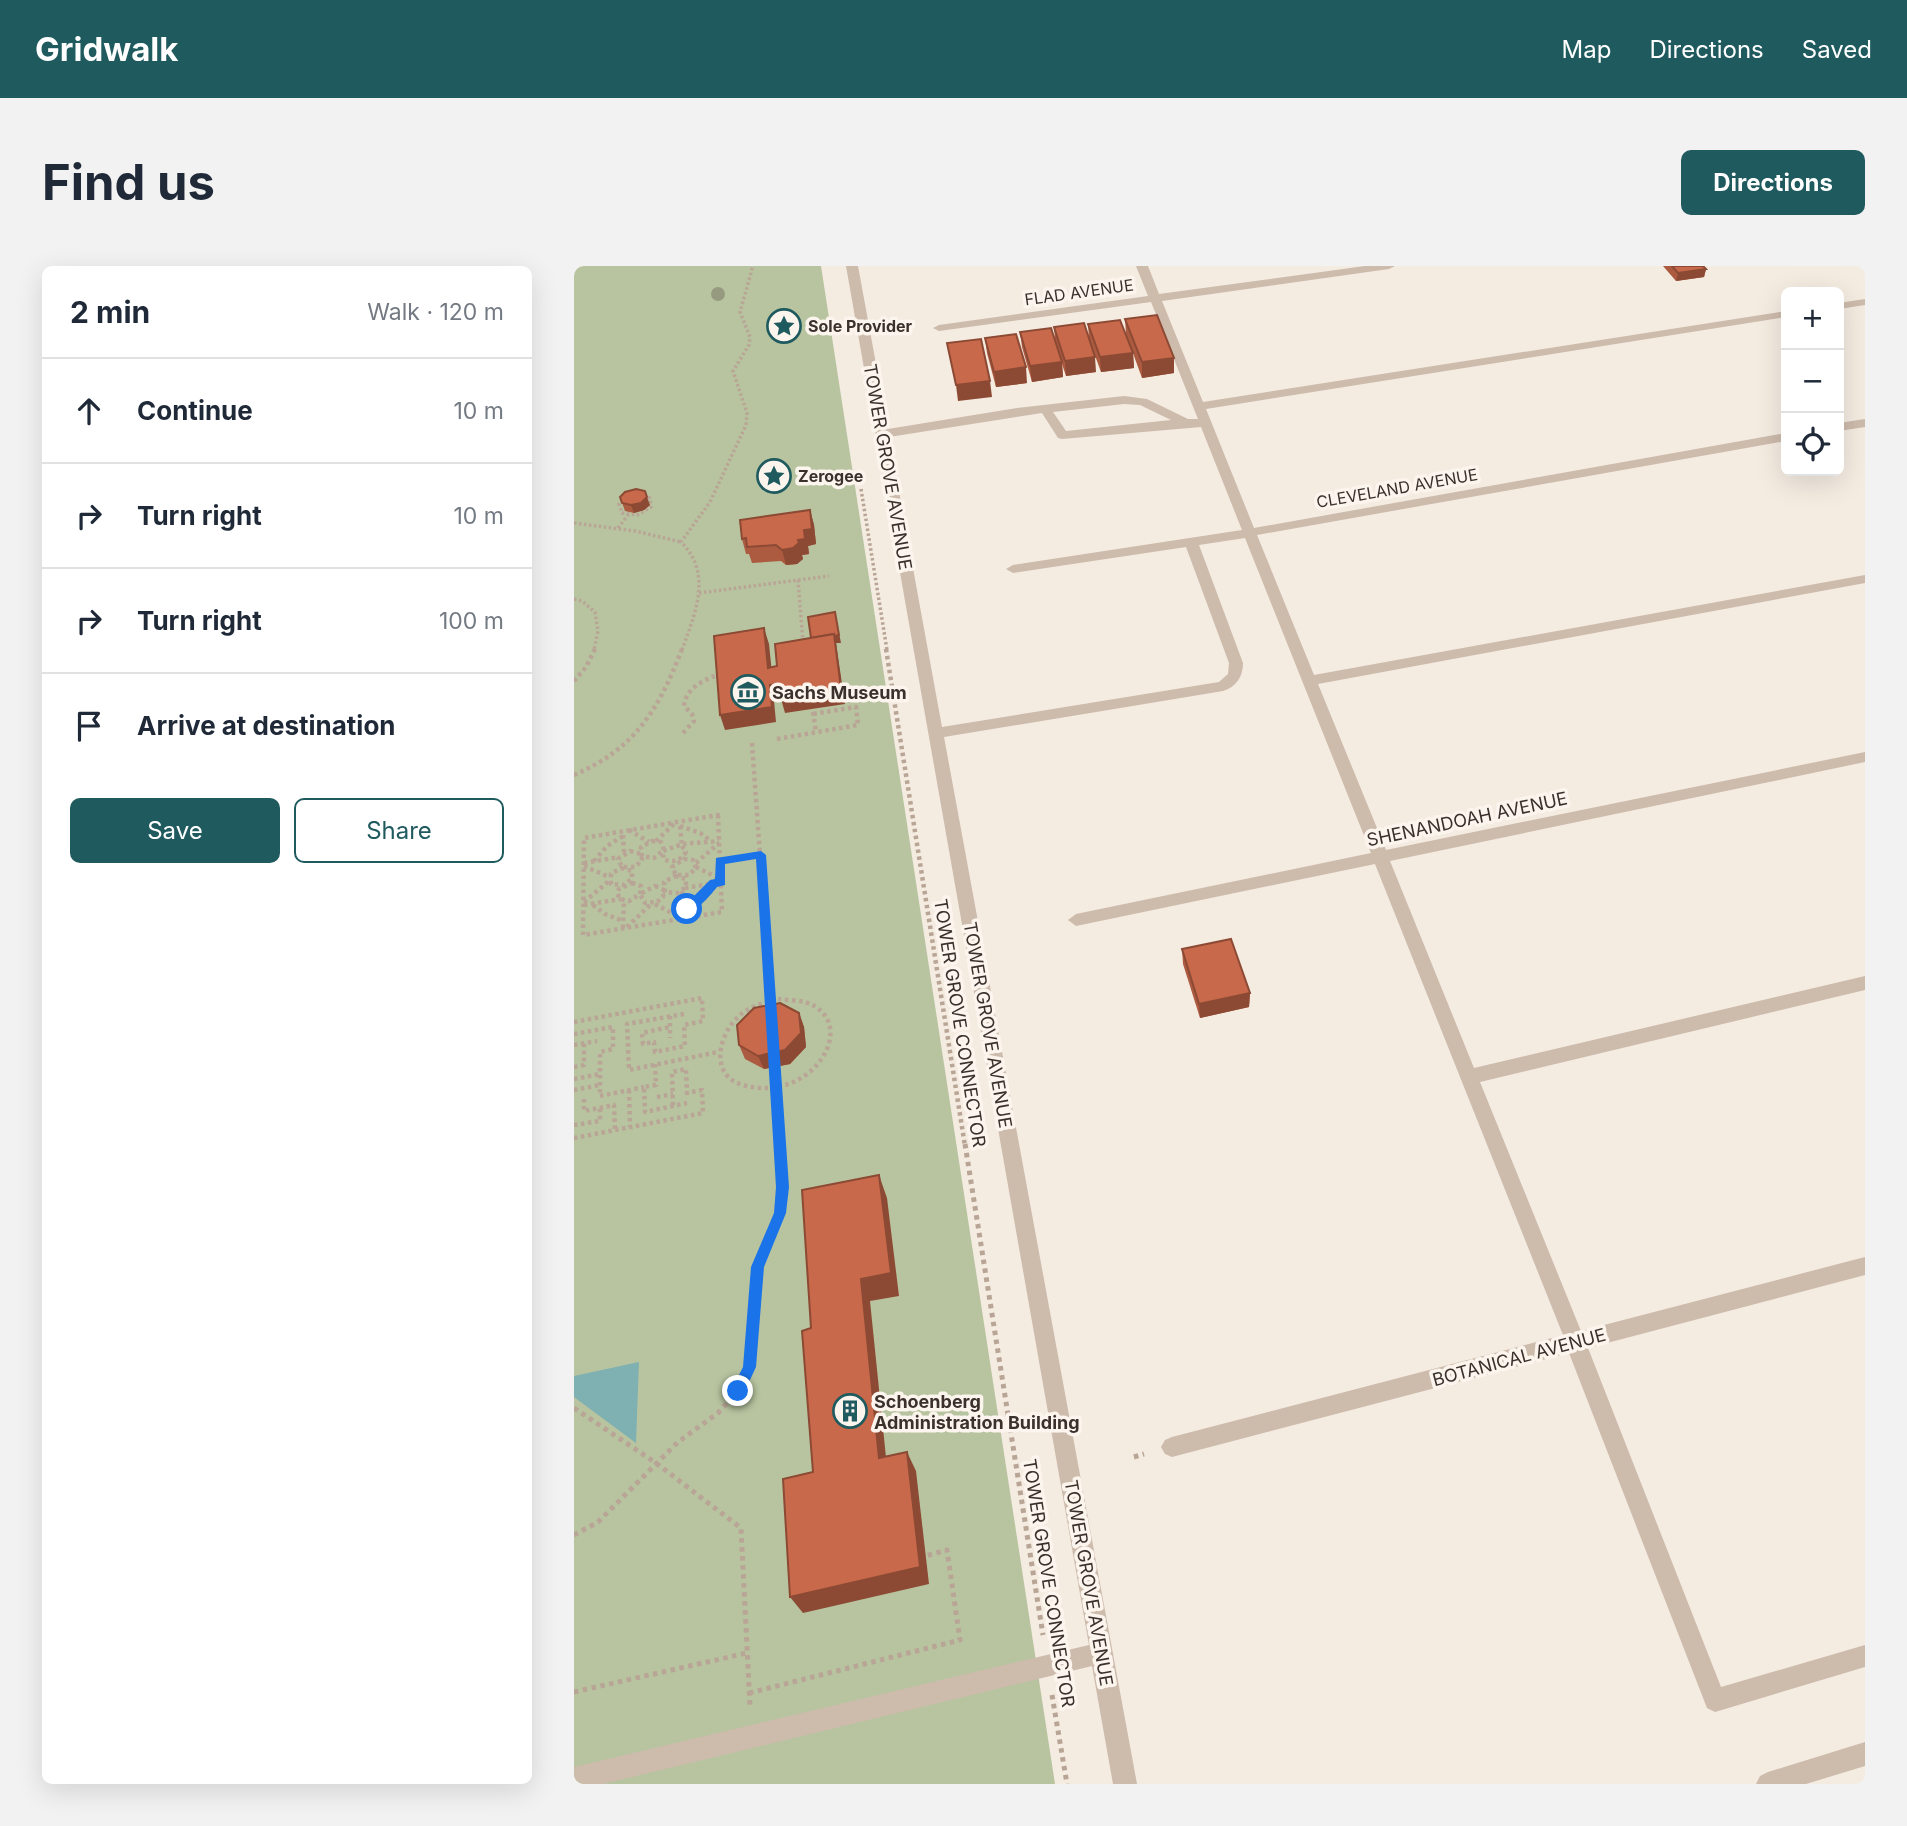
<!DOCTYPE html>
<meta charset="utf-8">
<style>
body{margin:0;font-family:Inter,sans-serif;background:#f2f2f3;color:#1f2937}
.controls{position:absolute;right:21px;top:21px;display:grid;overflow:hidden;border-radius:10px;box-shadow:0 7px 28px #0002}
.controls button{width:63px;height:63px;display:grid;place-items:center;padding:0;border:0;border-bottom:2px solid #e0e1e3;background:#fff;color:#1f2937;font:35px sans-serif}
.stop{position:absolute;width:21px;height:21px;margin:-16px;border:5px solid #1a73e8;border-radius:50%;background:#fff}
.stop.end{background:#1a73e8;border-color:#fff;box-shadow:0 2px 7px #0008}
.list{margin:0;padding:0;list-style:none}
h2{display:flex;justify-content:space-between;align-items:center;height:91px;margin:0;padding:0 28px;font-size:30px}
h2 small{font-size:23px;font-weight:400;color:#747a83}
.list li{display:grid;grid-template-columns:46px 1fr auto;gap:21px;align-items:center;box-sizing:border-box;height:105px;padding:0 28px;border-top:2px solid #e0e1e3}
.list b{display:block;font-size:26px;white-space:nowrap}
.list em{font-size:23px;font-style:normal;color:#747a83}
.actions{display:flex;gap:14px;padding:21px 28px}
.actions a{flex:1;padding:16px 0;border:2px solid #1f5a5e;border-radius:10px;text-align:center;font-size:24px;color:#1f5a5e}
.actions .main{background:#1f5a5e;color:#fff}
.icon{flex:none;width:38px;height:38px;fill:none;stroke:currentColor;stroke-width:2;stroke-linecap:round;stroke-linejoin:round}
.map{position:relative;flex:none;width:1291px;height:1518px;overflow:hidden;border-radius:10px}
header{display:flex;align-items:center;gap:42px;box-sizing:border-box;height:98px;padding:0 35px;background:#1f5a5e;color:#fff}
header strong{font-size:33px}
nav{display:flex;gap:38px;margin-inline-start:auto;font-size:24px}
.intro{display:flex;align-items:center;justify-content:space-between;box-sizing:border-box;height:168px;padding:0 42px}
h1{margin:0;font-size:49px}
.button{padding:18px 32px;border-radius:10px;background:#1f5a5e;color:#fff;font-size:24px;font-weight:700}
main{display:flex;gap:42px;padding:0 42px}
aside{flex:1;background:#fff;border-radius:10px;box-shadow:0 7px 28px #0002}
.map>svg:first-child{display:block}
</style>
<header>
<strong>Gridwalk</strong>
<nav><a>Map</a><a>Directions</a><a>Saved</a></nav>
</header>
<div class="intro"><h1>Find us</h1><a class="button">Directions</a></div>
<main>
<aside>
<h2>2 min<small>Walk · 120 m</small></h2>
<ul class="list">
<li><svg class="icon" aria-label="ahead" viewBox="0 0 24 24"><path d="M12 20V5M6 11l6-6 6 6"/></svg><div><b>Continue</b></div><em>10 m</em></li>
<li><svg class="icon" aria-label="right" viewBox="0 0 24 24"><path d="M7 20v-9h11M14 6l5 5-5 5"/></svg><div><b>Turn right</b></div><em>10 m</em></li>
<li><svg class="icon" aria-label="right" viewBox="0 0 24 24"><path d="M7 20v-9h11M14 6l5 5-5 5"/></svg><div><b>Turn right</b></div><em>100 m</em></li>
<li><svg class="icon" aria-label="arrive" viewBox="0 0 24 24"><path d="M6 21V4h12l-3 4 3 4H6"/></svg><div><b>Arrive at destination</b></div></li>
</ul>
<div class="actions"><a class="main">Save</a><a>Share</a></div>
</aside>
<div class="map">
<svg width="1291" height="1518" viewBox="0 0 1291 1518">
<rect width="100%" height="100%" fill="#f4ebe1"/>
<polygon fill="#b8c4a0" points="0,0 247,0 481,1518 0,1518"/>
<polygon fill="#7fb0b2" points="65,1096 62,1177 0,1131 0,1110"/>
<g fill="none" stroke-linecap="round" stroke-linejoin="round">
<g stroke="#b9a596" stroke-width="3.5" stroke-dasharray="2.5 2.5" stroke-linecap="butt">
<polyline points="287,223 313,384"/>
<polygon points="59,230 76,232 77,241 63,249 48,247 45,238"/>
<polyline points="0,257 61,265 107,276"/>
<polyline points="44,262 54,249"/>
<polyline points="224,314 229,376"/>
<polyline points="125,327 255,310"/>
<polyline points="0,333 8,335 21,346 24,365 20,384"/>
<path d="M108 384C121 348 139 307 107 276L136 236 172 159 173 147 159 105 175 79 176 71 166 46 179 0"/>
</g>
<g stroke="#b9a596" stroke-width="4.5" stroke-dasharray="3.5 3.5" stroke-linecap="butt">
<polyline points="312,383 391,880"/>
<polyline points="0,415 12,401 21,383"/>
<polyline points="239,446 242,466"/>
<path d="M109 467 120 455 118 448 110 440C112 422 128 415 143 409"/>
<polyline points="203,473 284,459 282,441 239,448"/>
<polyline points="178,477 197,743"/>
<path d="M0 509C61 483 85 443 108 383"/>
<polygon points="144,549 148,646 9,669 10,572"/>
<polyline points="106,560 126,567 137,575"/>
<polyline points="106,560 108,580"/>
<polyline points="55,564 75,576"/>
<polyline points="49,569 50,587"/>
<polygon points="78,575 87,576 90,584 80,592 68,590 67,581"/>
<polyline points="82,575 101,557"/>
<path d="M108 580 112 586C106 595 99 597 89 593V585L108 578 145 575"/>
<polygon points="56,585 67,588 68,594 61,601 48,601 44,593"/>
<polygon points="110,593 119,594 122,602 115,609 102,609 98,601"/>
<polyline points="20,595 33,580 49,570"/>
<polyline points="146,595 187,588"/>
<polyline points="10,597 45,591"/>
<polyline points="122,597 145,577"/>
<polyline points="10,600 35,611"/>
<polyline points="122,601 146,613"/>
<polygon points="47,602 58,605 58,613 49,619 37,618 37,608"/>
<polygon points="101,610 112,613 112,621 103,627 91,626 90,616"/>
<polygon points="58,617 67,620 66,628 55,635 46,633 43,627 45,623"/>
<polygon points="81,620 90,624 89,631 83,636 71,637 66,628"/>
<polyline points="111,622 147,616"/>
<polyline points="108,625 110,652"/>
<polyline points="10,636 35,615"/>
<polyline points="81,638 107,652"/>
<polyline points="10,639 47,633"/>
<polyline points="19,639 31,648 49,655"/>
<polyline points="109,645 123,635 139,617"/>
<polyline points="53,661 77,638"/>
<polyline points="49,662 50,635"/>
<path d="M204 733C212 734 223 734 231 736 288 754 241 839 169 819 134 809 145 768 165 750 176 740 190 737 204 733Z"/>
<polyline points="110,748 53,758 55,804 144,786"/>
<polyline points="96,750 96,772"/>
<polyline points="0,756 128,732 129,755 110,759 111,780 81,786 80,776 69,778 68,767 96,761"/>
<polyline points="0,768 39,761 39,783 26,786 26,830 70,821"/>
<polyline points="0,779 23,775"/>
<polyline points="201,797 207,880"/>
<polyline points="81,798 82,819 70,821 71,846 113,837"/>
<polyline points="0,801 10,799 10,777"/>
<polyline points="0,813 26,808"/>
<polyline points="0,824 26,819"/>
<polyline points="55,824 56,861"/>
<polyline points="83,831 99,828"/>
<polyline points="10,833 10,845 40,839 41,864"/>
<polyline points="0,859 26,855 26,842"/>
<polyline points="0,872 129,847 128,824 113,827 112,803 98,806 99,840"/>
</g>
<g stroke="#b9a596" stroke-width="5" stroke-dasharray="4.5 4.5" stroke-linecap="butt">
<polyline points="391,878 469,1369"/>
<polyline points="0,1142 82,1197 167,1262 176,1440"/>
<polyline points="560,1191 570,1188"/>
<polyline points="0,1269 24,1256 104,1176 144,1147 164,1125 171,1112 179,1077 184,1001 206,947 207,878"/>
<polyline points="0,1426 173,1387"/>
<polyline points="175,1427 386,1374 373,1284 351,1290"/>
<polyline points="478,1429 493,1518"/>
</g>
<g fill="#cdbbac" fill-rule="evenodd">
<path d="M272 0H284L314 163 443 142 550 130 573 133 614 153H624L577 36 365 65 359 62 365 59 574 30 562 0H574L585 28 791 0H821L815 3 588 35 629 136 1212 45V51L632 143 680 262 1212 167V175L683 269 740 409 1291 309V317L744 418 812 584 1291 486V496L816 595 900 802 1291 710V724L906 816 1007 1065 1291 991V1009L1014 1082 1147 1421 1291 1379V1401L1141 1446 1133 1442 995 1087 598 1191 591 1188 587 1181 591 1174 598 1171 989 1069 801 598 502 660 494 654 502 648 797 587 671 272 625 279 669 397C669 411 662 421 649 425L370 471 563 1518H539L518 1400 29 1518H0V1501L515 1379ZM550 138 566 139 597 154 492 165 479 146ZM468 147 484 172 488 173 627 161 668 264 439 299 432 303 439 307 612 281 655 397 654 408 645 416 368 461 315 171Z"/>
<polygon points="1291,33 1291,39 1265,43 1265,37"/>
<polygon points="1291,153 1291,161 1265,165 1265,157"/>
<polygon points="1291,1476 1291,1500 1232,1518 1182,1518 1186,1510 1194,1506"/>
</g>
</g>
<circle fill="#969b7f" cx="144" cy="28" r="7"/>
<g fill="#ac5a40">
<polygon points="1089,0 1129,0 1132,3 1130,11 1102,15"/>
<polygon points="551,53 600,92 600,107 568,112 552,68"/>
<polygon points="514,58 559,87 560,102 527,106 515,73"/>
<polygon points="480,61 522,106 492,110 488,98 489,111 458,116 448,81 446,66 481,73"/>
<polygon points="411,72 453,117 422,121 413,87"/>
<polygon points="46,231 76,239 70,244 60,247 51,245"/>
<polygon points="236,244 240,259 242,278 234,280 235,288 228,289 229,293 223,298 212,299 207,295 178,297 175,288 172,288 168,273"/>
<polygon points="608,683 676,727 675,741 626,752 609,698"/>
<polygon points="225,747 230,761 232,781 216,798 190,803 171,793 165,779"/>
</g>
<g fill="#8c4a34">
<polygon points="1132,3 1130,11 1102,15 1104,7"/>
<polygon points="559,87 560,102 527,106 526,91"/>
<polygon points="521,91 522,106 492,110 491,95"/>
<polygon points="600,92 600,107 568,112 568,96"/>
<polygon points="488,96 489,111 458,116 456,100"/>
<polygon points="452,101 453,117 422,121 420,106"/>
<polygon points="416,115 418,131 384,135 382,119"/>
<polygon points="73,231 76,239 70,244 60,247 57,239"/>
<polygon points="236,244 240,259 242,278 234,280 235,288 228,289 229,293 223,298 212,299 208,284 224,274 230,264"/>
<polygon points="261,346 267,377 262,377 271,438 211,447 207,433 200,435 202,456 151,464 146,449 196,419 239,381"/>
<polygon points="190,362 195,378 199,417 194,402"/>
<polygon points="676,727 675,741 626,752 625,738"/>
<polygon points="225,747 230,761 232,781 216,798 190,803 184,790"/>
<polygon points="305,909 313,932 325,1030 296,1035 314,1211 305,1192 287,1013"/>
<polygon points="333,1186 342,1205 355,1318 229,1347 216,1331"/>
</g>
<g fill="#c8694b" stroke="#8c4a34" stroke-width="2">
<polygon points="1098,0 1129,0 1132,3 1104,7"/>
<polygon points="583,49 600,92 568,96 551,53"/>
<polygon points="546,54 559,87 526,91 514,58"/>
<polygon points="510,57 521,91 491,95 480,61"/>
<polygon points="477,62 488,96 456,100 446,66"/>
<polygon points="442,68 452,101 420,106 411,72"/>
<polygon points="407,73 416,115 382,119 373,77"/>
<polygon points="62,223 71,225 73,231 67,237 57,239 48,237 46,231 51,226"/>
<polygon points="236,244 238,263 230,264 231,273 224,274 225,277 219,282 208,284 202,279 173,281 172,272 168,273 166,254"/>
<polygon points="261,346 265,369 260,370 260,368 237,372 234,351"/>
<polygon points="190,362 194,402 203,400 201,378 260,368 267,423 207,432 205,418 196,419 198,441 146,449 140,370"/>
<polygon points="657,673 676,727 625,738 608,683"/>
<polygon points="206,737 225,747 227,767 211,784 184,790 165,779 163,759 180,742"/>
<polygon points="305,909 317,1007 287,1013 305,1192 333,1186 346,1301 216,1331 209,1213 239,1206 228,1065 237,1062 228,924"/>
</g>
<path fill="#1a73e8" d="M187 585 192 589 215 921 212 947 190 1001 182 1101 169 1129 164 1131 157 1125 169 1101 177 1001 200 947 202 921 182 593 151 598V619L143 621C135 631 122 647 109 646L107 643 136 614 141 613 142 592Z"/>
<defs>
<g id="sight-ring" transform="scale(1.75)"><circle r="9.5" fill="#fbf5ee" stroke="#1f5a5e" stroke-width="1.5"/><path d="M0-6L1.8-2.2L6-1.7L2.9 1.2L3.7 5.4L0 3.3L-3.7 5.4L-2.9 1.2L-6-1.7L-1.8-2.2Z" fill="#1f5a5e"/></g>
<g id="museum-ring" transform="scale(1.75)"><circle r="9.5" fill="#fbf5ee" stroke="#1f5a5e" stroke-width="1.5"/><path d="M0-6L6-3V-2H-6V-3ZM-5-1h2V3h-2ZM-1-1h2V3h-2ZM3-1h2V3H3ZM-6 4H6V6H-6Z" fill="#1f5a5e"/></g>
<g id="building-ring" transform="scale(1.75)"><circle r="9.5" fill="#fbf5ee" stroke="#1f5a5e" stroke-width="1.5"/><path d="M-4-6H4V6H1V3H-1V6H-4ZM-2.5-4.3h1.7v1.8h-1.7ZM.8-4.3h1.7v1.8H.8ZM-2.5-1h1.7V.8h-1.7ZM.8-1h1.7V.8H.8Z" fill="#1f5a5e"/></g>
</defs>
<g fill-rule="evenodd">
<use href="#sight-ring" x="210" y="60"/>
<use href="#sight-ring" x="200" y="210"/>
<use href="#museum-ring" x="174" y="426"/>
<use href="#building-ring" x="276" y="1145"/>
</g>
<g text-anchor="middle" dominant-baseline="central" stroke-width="7" stroke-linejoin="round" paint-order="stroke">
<g font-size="16" fill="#3b302b" stroke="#fbf5ee">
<text transform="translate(505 26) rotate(-8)">FLAD AVENUE</text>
<text transform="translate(823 222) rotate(-10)">CLEVELAND AVENUE</text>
</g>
<g font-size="16" font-weight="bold" fill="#3b302b" stroke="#fbf5ee" text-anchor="start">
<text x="234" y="60">Sole Provider</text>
<text x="224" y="210">Zerogee</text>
</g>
<g font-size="18" fill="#3b302b" stroke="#fbf5ee">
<text transform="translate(314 201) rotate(80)">TOWER GROVE AVENUE</text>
<text transform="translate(893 553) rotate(-12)">SHENANDOAH AVENUE</text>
<text transform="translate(386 757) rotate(81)">TOWER GROVE CONNECTOR</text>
<text transform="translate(414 759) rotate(80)">TOWER GROVE AVENUE</text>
<text transform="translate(945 1091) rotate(-15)">BOTANICAL AVENUE</text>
<text transform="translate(475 1317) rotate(81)">TOWER GROVE CONNECTOR</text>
<text transform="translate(515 1317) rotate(80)">TOWER GROVE AVENUE</text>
</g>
<g font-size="18" font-weight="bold" fill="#3b302b" stroke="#fbf5ee" text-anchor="start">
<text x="198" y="426">Sachs Museum</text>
<text x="300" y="1135">Schoenberg<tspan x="300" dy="21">Administration Building</tspan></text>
</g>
</g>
</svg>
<div class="controls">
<button>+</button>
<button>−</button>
<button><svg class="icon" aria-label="locate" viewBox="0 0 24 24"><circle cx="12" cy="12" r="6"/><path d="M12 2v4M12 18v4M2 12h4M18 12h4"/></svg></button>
</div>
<div class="stop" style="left:113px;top:643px"></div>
<div class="stop end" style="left:164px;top:1125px"></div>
</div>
</main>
